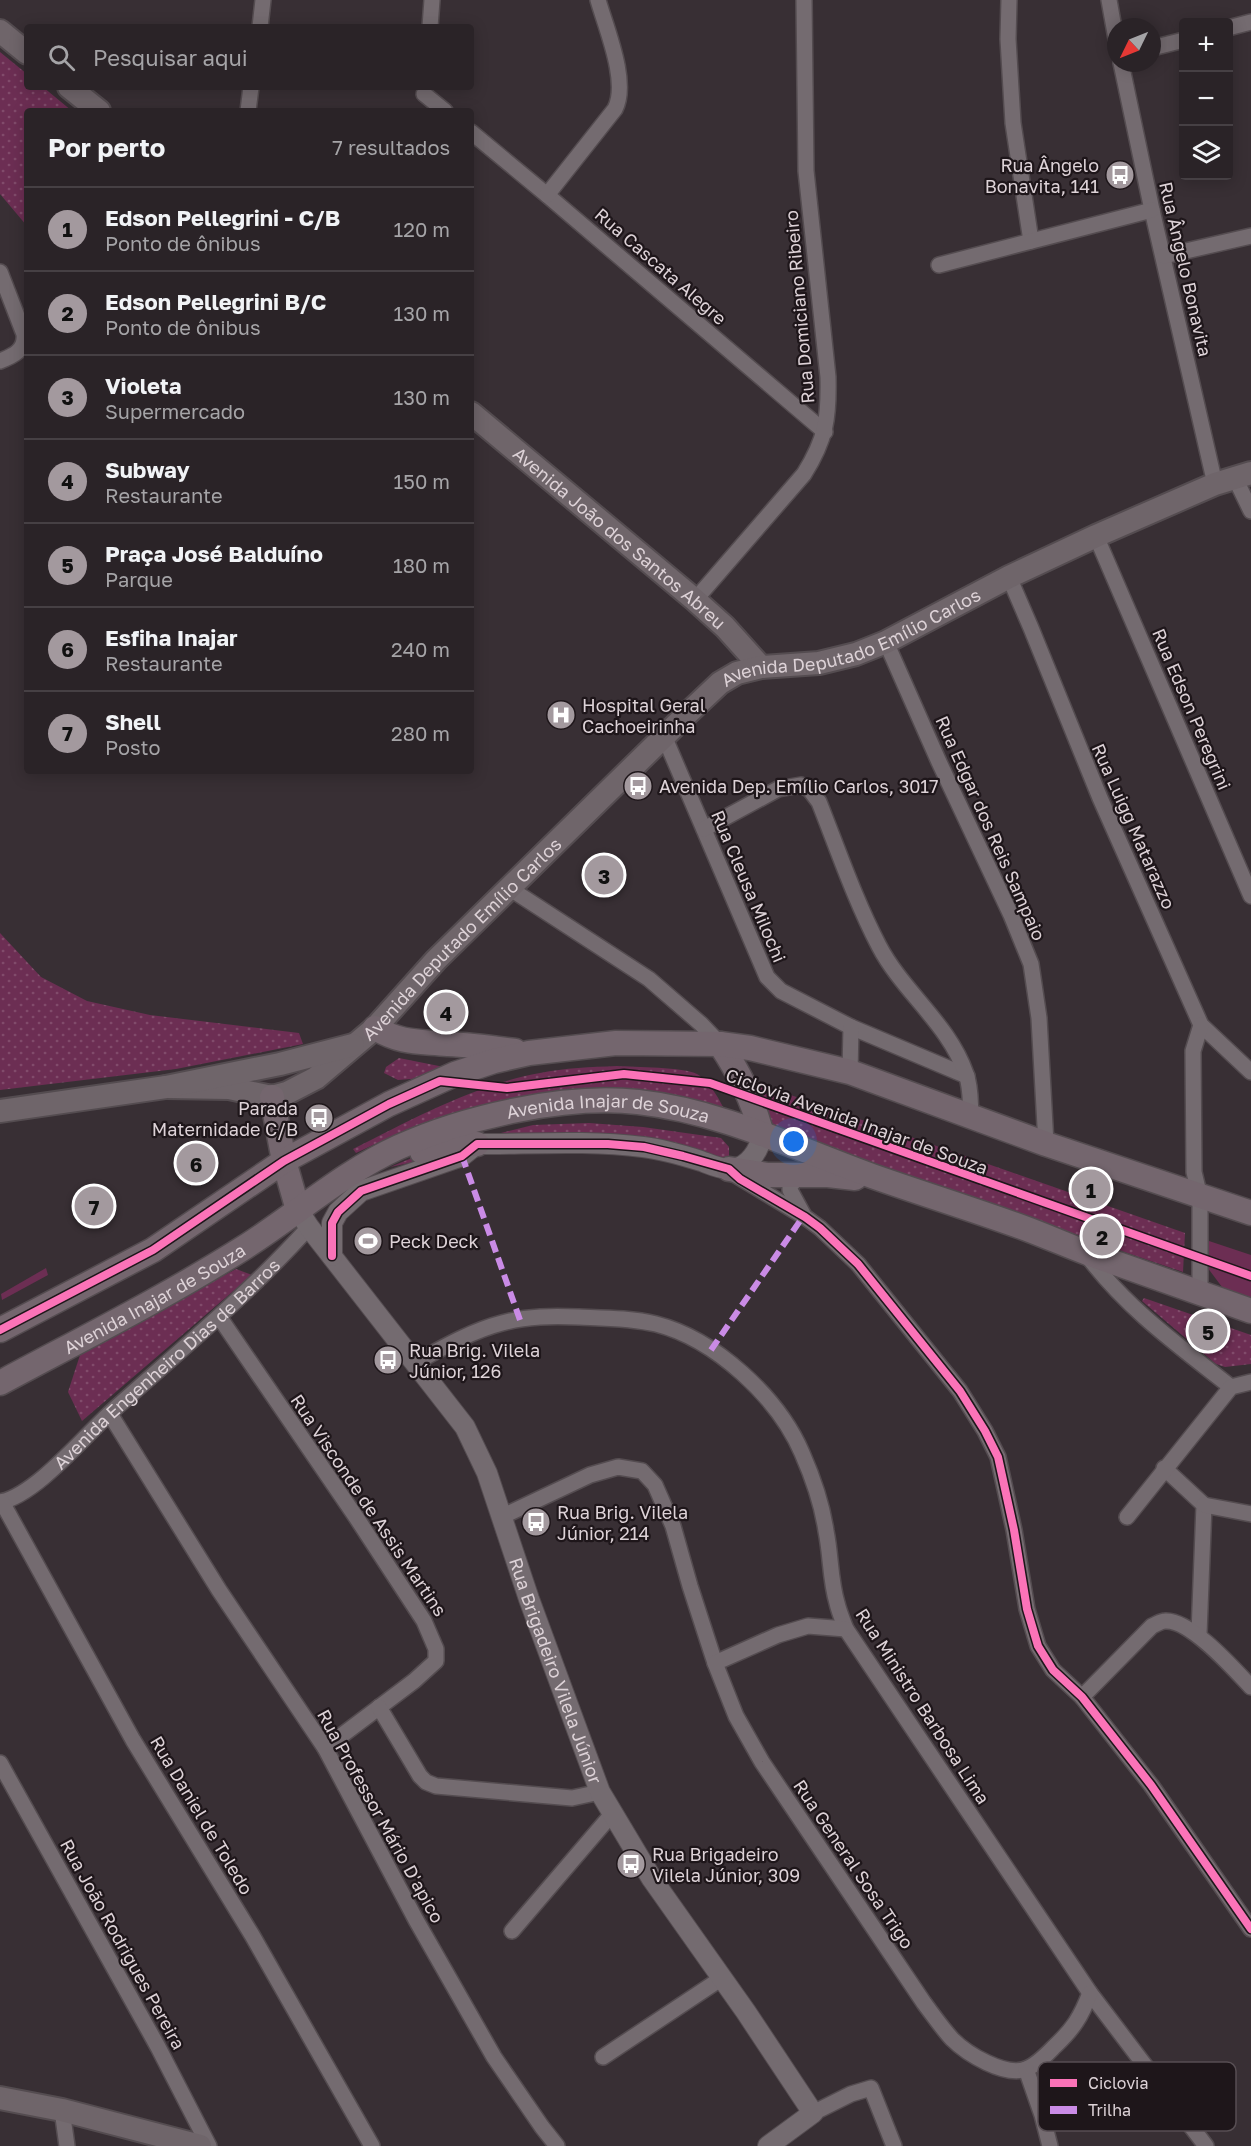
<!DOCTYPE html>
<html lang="pt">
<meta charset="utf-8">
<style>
body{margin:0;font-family:"Golos Text",sans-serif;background:#322b2f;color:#f1f3f6}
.controls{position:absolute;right:18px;top:18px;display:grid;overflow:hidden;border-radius:6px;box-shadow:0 3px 15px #0003}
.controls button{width:54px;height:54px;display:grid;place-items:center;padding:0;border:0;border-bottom:2px solid #464044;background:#2a2327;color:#f1f3f6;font:30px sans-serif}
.compass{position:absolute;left:1107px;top:18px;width:54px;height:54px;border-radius:50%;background:#2a2327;box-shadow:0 3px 15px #0003;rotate:227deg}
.you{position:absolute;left:794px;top:1142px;width:21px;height:21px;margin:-15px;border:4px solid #fff;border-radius:50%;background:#1a73e8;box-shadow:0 0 0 9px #1a73e833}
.badge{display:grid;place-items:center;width:39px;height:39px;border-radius:50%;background:#a3999e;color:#111;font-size:20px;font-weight:700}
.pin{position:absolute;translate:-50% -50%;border:3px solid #fff;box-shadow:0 2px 6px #0006}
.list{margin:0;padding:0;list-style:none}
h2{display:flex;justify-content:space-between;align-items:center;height:78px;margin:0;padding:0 24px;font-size:26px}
h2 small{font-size:20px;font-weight:400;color:#a5a4a7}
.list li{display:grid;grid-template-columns:39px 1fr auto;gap:18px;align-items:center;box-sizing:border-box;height:84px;padding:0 24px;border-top:2px solid #464044}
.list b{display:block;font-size:22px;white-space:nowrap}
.list p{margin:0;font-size:20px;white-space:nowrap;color:#a5a4a7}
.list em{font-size:20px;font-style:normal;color:#a5a4a7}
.icon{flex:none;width:33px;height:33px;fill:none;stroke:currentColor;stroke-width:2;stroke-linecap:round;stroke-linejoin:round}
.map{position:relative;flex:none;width:1251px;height:2146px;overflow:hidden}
.search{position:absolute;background:#2a2327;box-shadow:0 3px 15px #0003;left:24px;top:24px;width:450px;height:66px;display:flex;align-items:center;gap:15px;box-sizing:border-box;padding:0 21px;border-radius:6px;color:#a5a4a7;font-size:22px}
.panel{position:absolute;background:#2a2327;box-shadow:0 3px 15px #0003;left:24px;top:108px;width:450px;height:666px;border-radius:6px}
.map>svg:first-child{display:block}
</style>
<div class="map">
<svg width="1251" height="2146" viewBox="0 0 1251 2146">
<defs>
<pattern id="park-dots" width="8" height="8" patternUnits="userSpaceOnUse" patternTransform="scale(1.5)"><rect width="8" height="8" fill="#6c2e53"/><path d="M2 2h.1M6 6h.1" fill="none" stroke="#814b6b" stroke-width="1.8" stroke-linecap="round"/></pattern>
</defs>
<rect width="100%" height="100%" fill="#382f34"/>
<g fill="#6c2e53">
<polygon points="1209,1241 1251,1255 1251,1300 1225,1291 1207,1267"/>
<polygon points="46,1268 48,1275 2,1300 1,1294"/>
</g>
<g fill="url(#park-dots)">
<polygon points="0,52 27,74 27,87 43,87 72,111 27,111 27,226 0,194"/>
<polygon points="0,933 41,977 87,1001 150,1015 299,1033 303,1044 176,1069 0,1090"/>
<polygon points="399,1058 449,1068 423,1078 398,1080 384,1073 386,1067"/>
<path d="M617 1066C634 1067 684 1067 697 1074 708 1080 723 1103 726 1115L534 1099 403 1131 356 1153 353 1149C413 1119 474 1085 540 1073 565 1068 591 1067 617 1066Z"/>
<polygon points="742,1078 1185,1233 1183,1272 769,1131"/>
<polygon points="589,1123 643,1127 721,1138 729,1147 729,1157 711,1164 643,1149 468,1151 390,1167 417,1156 465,1142 533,1125"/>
<polygon points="236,1269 252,1275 82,1421 68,1392 81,1352"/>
<polygon points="1144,1298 1251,1335 1251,1364 1225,1367 1216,1364 1142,1301"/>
</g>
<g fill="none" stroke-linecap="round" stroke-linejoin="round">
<g stroke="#544c50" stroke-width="18">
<g id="minor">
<polyline points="1009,0 1008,39 1013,123 1031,241"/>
<polyline points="1109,0 1116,39"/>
<polyline points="260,27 263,0"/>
<polyline points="430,27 432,0"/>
<polyline points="1228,28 1251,22"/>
<polyline points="1152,48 1184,40"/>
<polyline points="1121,63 1152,210 1215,484"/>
<polyline points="424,94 445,111"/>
<polyline points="248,111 251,87"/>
<polyline points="471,132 547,195 825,432"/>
<path d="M547 195 615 109C629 82 606 28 598 0"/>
<polyline points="1164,256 1251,236"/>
<polyline points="939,265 1152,210"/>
<path d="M0 272 24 334C26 350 13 356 0 361"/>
<polyline points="1235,478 1251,511"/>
<polyline points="1096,536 1251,896"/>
<polyline points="1009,577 1031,628 1100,798 1201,1025 1251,1072"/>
<path d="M695 600 804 474C826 439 829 418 828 377L806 171 804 0"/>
<polyline points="886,642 939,762 1011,915 1031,964 1039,1018 1046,1144"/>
<polyline points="664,736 767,977 781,991 851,1027 967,1076"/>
<path d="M704 829 778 789 801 785 810 790 819 802C838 850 855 900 879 946 903 992 949 1024 966 1074 971 1087 970 1102 971 1115"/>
<polyline points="509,888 649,979 701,1024 720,1044"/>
<polyline points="850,1072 851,1027"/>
<polyline points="734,1174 805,1217 820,1228 858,1264 960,1391 985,1431 998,1457 1014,1530 1027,1609 1038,1646 1053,1670 1082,1697 1151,1785 1251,1929"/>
<polyline points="800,1175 790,1186 790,1190 803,1214"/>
<path d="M1086 1254C1126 1308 1179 1346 1231 1387"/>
<polyline points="1200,1293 1200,1197 1194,1172 1193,1051 1201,1025"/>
<polyline points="220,1318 356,1517 424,1621 436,1649 436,1661 414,1681 325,1748"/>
<path d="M415 1363C442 1348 471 1331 502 1323 527 1316 553 1316 579 1317 604 1318 631 1318 656 1324 715 1339 778 1397 802 1453 813 1478 822 1504 826 1531 831 1555 830 1580 837 1603 839 1612 843 1621 846 1629L1090 1993 1206 2146"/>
<polyline points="110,1414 219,1590 325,1748 416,1920 494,2057 542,2127 557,2146"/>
<polyline points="1164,1468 1204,1505 1199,1634"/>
<path id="s1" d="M0 1502C34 1496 82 1439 109 1414 177 1353 248 1295 309 1227"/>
<polyline points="2,1502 133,1740 252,1935 372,2146"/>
<polyline points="1204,1505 1251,1514"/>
<polyline points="501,1517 590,1475 618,1467 642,1471 655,1485 673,1526 690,1586 715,1663"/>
<polyline points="1127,1517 1231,1387 1251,1382"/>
<path d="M846 1629 808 1626 778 1635 715 1663 736 1716 762 1762 924 2003C933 2015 942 2028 952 2039 967 2054 1005 2077 1026 2069 1037 2065 1047 2054 1055 2046 1073 2029 1081 2017 1090 1993"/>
<path d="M1082 1697 1152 1626C1157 1624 1161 1621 1165 1621 1190 1619 1234 1669 1251 1687"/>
<polyline points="379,1707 420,1776 426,1782 436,1786 572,1798 600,1792"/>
<polyline points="0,1763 158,2047 209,2146"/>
<polyline points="512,1931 612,1814"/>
<polyline points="603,2057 722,1978"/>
<polyline points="1026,2069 1042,2115 1050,2146"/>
<polyline points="62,2110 67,2146"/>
<polyline points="813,2113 851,2094 871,2088 894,2146"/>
</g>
</g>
<g stroke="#544c50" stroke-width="22">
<g id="tertiary">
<path id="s2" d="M298 1210 309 1227 465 1427 487 1473 529 1599 600 1792 652 1879 746 2012 813 2113 768 2146"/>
<path d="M332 1256V1223L338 1212 361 1191 462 1156 477 1144C532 1144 588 1140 643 1147 662 1149 682 1155 701 1161 709 1164 722 1170 731 1169 749 1168 760 1149 762 1134"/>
</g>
</g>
<g stroke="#544c50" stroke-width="26">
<g id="secondary">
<polyline points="0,31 27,53"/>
<polyline points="69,87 99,111"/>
<path id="s3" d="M471 413 695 600 725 627 761 667"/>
<path id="s4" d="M166 1087 229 1088 272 1097 287 1093 316 1078 375 1028 436 960 686 715 720 683 737 673 761 667 819 663 856 654 886 642 1009 577 1096 536 1215 484 1251 473"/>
<polyline points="0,1111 166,1087 280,1064 353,1045"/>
<polyline points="0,2098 62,2110 200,2146"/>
</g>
</g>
<g stroke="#544c50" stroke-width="27">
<g id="primary">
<path d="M375 1028C403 1044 417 1041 448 1044 470 1045 492 1048 515 1051"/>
<path d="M720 1044C740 1074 752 1099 762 1134"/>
<polyline points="272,1097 284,1161 298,1210"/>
<polyline points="422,1152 448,1144 477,1144"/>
<polyline points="729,1169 768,1175 828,1175 855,1178"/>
<polyline points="0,1330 153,1250 284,1161 389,1104 455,1074 494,1061 529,1053 616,1043 720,1044 750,1048 850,1072 1046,1144 1251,1213"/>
<path id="s5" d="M0 1383C82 1339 166 1297 245 1247 297 1214 342 1173 399 1147 465 1117 565 1094 638 1102 720 1111 795 1148 872 1176 923 1194 975 1210 1027 1229 1048 1237 1069 1246 1090 1254 1144 1273 1198 1292 1251 1311"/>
</g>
</g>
<use href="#minor" stroke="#746b70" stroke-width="15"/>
<use href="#tertiary" stroke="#746b70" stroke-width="20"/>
<use href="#secondary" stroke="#6f656a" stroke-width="22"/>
<use href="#primary" stroke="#74666e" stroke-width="24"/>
<g stroke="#ca8be6" stroke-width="6" stroke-dasharray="12 6" stroke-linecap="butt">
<polyline points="462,1156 520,1320"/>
<polyline points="711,1350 800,1221"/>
</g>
<g stroke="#1e161a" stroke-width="11">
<g id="cycleway">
<polyline points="332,1256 332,1223 338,1212 361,1191 462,1156 477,1144 608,1144 644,1147 683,1156 729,1169 740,1179 805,1217 820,1228 858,1264 960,1391 985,1431 998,1457 1014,1530 1027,1609 1038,1646 1053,1670 1082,1697 1151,1785 1251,1929"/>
<polyline points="0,1330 153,1250 284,1161 389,1104 440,1081 507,1088 624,1074 710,1083 1251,1276"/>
</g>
</g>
<use href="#cycleway" stroke="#fb73b8" stroke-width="8"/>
</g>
<defs>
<g id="bus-disc" transform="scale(1.5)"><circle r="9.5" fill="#a3999e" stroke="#1e161a"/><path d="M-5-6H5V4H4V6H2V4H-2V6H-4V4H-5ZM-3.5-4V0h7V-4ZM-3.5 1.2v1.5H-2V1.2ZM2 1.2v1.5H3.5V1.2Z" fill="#fff"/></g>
<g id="hospital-disc" transform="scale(1.5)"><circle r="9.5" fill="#a3999e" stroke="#1e161a"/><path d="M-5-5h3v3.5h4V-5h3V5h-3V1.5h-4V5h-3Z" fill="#fff"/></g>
<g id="stadium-disc" transform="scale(1.5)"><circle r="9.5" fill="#a3999e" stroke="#1e161a"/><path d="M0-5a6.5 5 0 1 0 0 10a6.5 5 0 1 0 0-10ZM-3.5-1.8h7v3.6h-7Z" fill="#fff"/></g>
</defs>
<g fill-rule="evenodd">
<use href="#bus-disc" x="1120" y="175"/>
<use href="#hospital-disc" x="561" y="715"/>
<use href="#bus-disc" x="638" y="786"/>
<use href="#bus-disc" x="319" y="1118"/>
<use href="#stadium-disc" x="368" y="1241"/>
<use href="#bus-disc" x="388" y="1360"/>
<use href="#bus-disc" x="536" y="1522"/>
<use href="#bus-disc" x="631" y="1864"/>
</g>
<g text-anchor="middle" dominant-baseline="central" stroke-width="4.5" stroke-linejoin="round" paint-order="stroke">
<g font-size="18" fill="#ddd2d7" stroke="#1e161a" text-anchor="start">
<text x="1099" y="165" text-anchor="end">Rua Ângelo<tspan x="1099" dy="21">Bonavita, 141</tspan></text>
<text x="582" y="705">Hospital Geral<tspan x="582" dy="21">Cachoeirinha</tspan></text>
<text x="659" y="786">Avenida Dep. Emílio Carlos, 3017</text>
<text x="298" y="1108" text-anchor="end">Parada<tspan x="298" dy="21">Maternidade C/B</tspan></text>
<text x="389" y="1241">Peck Deck</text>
<text x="409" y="1350">Rua Brig. Vilela<tspan x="409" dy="21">Júnior, 126</tspan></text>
<text x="557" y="1512">Rua Brig. Vilela<tspan x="557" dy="21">Júnior, 214</tspan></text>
<text x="652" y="1854">Rua Brigadeiro<tspan x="652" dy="21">Vilela Júnior, 309</tspan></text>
</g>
<g font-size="18" fill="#ddd2d7" stroke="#1e161a">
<text transform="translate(661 266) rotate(41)">Rua Cascata Alegre</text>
<text transform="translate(1186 269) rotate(77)">Rua Ângelo Bonavita</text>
<text transform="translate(799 307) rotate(-95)">Rua Domiciano Ribeiro</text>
<text stroke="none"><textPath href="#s3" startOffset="194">Avenida João dos Santos Abreu</textPath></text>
<text stroke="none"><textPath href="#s4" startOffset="861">Avenida Deputado Emílio Carlos</textPath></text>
<text transform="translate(1192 709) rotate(67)">Rua Edson Peregrini</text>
<text transform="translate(1134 826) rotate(66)">Rua Luigg Matarazzo</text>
<text transform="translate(991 828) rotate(66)">Rua Edgar dos Reis Sampaio</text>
<text transform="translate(749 886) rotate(67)">Rua Cleusa Milochi</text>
<text stroke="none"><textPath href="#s4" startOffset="357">Avenida Deputado Emílio Carlos</textPath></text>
<text stroke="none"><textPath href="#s5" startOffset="680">Avenida Inajar de Souza</textPath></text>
<text transform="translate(857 1121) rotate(20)">Ciclovia Avenida Inajar de Souza</text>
<text stroke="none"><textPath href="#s5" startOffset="176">Avenida Inajar de Souza</textPath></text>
<text stroke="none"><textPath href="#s1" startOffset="218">Avenida Engenheiro Dias de Barros</textPath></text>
<text transform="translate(369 1505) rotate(56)">Rua Visconde de Assis Martins</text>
<text stroke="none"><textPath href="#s2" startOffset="534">Rua Brigadeiro Vilela Júnior</textPath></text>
<text transform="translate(923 1706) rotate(57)">Rua Ministro Barbosa Lima</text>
<text transform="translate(202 1815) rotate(59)">Rua Daniel de Toledo</text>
<text transform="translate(381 1816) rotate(61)">Rua Professor Mário D'apico</text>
<text transform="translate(854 1864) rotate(56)">Rua General Sosa Trigo</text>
<text transform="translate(123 1944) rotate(61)">Rua João Rodrigues Pereira</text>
</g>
</g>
<rect x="1038" y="2062" width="198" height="69" rx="9" fill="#1e161a" stroke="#574e53" stroke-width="1.5"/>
<rect x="1050" y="2079" width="27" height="8" fill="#fb73b8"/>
<rect x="1050" y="2106" width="27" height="8" fill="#ca8be6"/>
<g font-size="16" fill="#ddd2d7">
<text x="1088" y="2089">Ciclovia</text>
<text x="1088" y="2116">Trilha</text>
</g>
</svg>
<div class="controls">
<button>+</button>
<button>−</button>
<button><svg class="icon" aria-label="layers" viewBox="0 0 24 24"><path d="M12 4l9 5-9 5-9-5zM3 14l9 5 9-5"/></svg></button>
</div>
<svg class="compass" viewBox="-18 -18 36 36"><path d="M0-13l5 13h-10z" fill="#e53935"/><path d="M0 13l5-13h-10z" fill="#a5a4a7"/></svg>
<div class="you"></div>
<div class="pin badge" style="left:1091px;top:1189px">1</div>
<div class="pin badge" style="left:1102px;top:1236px">2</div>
<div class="pin badge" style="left:604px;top:875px">3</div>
<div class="pin badge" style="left:446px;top:1012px">4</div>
<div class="pin badge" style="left:1208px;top:1331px">5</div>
<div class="pin badge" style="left:196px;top:1163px">6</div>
<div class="pin badge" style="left:94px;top:1206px">7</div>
<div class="search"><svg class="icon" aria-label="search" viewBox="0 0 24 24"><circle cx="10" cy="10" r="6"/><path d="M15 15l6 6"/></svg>Pesquisar aqui</div>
<section class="panel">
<h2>Por perto<small>7 resultados</small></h2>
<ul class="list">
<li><span class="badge">1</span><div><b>Edson Pellegrini - C/B</b><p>Ponto de ônibus</p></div><em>120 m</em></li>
<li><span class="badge">2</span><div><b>Edson Pellegrini B/C</b><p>Ponto de ônibus</p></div><em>130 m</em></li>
<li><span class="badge">3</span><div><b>Violeta</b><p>Supermercado</p></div><em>130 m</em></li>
<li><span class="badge">4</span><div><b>Subway</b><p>Restaurante</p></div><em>150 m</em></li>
<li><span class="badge">5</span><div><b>Praça José Balduíno</b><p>Parque</p></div><em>180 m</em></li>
<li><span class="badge">6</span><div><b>Esfiha Inajar</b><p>Restaurante</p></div><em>240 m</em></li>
<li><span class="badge">7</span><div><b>Shell</b><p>Posto</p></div><em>280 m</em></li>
</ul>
</section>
</div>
